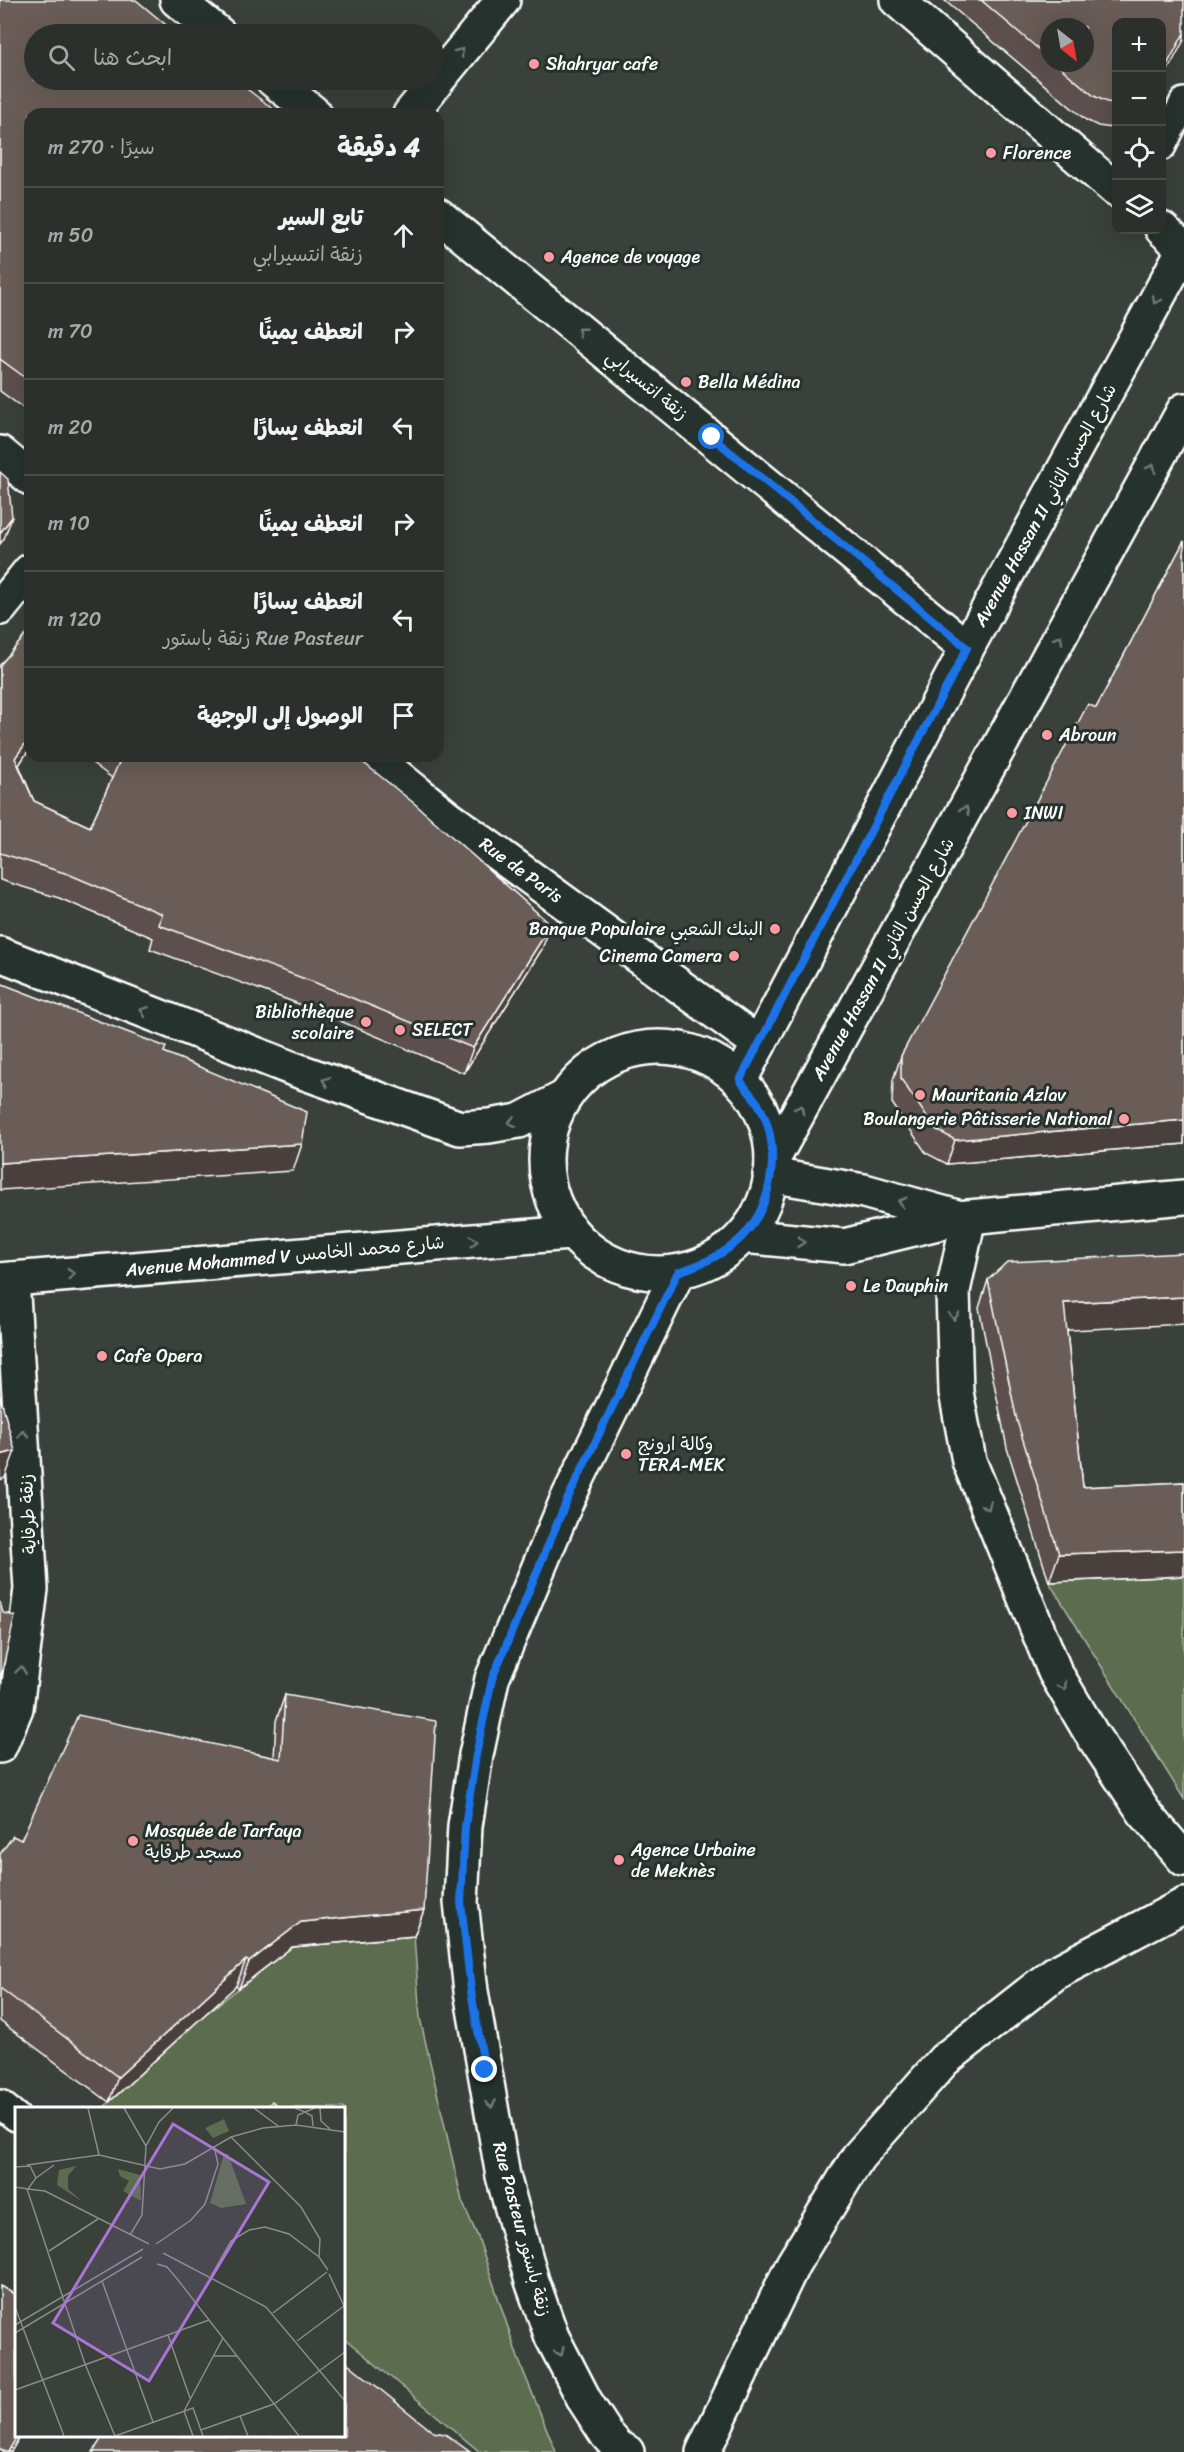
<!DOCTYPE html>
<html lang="ar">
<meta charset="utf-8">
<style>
body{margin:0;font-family:Sriracha,"Playpen Sans Arabic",sans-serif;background:#383c38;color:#f1f3f6;direction:rtl}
.controls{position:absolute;right:18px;top:18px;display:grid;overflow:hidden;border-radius:12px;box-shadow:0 6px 24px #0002}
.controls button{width:54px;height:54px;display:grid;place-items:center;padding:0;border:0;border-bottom:2px solid #484b48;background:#2c302c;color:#f1f3f6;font:30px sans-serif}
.compass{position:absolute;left:1040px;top:18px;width:54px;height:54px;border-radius:50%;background:#2c302c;box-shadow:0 6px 24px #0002;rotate:149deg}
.stop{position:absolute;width:18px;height:18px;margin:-14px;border:4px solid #1a73e8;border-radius:50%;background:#fff}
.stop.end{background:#1a73e8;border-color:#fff;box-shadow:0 2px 6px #0008}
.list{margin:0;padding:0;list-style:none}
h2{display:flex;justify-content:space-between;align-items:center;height:78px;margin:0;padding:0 24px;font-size:26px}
h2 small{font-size:20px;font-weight:400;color:#a6a9a9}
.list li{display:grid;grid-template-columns:39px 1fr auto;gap:18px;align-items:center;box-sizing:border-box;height:96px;padding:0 24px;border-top:2px solid #484b48}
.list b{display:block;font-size:22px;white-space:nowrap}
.list p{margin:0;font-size:20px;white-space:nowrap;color:#a6a9a9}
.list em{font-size:20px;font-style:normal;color:#a6a9a9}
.icon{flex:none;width:33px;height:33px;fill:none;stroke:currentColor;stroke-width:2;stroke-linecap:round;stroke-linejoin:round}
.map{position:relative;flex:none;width:1184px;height:2452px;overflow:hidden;direction:ltr}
.search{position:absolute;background:#2c302c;box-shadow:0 6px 24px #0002;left:24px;top:24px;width:420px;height:66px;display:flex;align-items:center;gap:15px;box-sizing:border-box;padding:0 21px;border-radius:33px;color:#a6a9a9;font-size:22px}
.panel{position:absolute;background:#2c302c;box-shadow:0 6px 24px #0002;left:24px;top:108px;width:420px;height:654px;border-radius:18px;direction:rtl}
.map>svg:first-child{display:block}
</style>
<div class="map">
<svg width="1184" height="2452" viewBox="0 0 1184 2452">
<rect width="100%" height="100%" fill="#3a403a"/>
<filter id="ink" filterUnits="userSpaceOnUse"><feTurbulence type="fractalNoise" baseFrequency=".0167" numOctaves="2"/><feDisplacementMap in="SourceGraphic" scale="12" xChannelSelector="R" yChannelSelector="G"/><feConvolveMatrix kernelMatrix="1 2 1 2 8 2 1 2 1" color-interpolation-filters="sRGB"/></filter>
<g filter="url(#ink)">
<g fill="#5c6d4f" stroke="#aeb6a7" stroke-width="1.5">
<polygon points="1184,1576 1184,1799 1049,1582"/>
<polygon points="414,1936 420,2018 462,2201 478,2237 518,2358 556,2452 480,2452 344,2338 344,2108 103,2108 203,2016 292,1947"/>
</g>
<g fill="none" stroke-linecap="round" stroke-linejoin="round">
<g stroke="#fff" stroke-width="32">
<g id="service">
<polyline points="1162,146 1184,102"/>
<polyline points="0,2104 16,2117"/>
</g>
</g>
<g stroke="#fff" stroke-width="38">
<polyline id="pedestrian" points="372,756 446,816 759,1044"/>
</g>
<g stroke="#fff" stroke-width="38">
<g id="minor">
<polyline points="177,0 219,34"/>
<polyline points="897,0 1116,190"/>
<polyline points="273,80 315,114"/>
<polyline points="410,114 503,0"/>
<polyline points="438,215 967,648"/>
<polyline points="1162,229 1184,249"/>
<polyline points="0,453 30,478"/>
<polyline points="0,608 30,571"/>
<polyline points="969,1217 953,1291 956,1392 969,1461 1055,1672 1091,1733 1144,1812 1184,1859"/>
<polyline points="0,1746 16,1708 31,1589 12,1279"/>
<polyline points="627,2452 618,2447 607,2435 585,2401 552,2337 532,2281 503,2176 471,1991 461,1902 465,1826 476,1755 492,1679 567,1500 678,1272"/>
</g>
</g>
<g stroke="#fff" stroke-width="38">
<polyline id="tertiary" points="703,2452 793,2264 858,2157 944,2060 1055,1973 1184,1905"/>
</g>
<g stroke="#fff" stroke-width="38">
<g id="secondary">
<polyline points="0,954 291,1068 460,1128 489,1126 519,1121 565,1097"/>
<circle cx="659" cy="1160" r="113"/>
<polyline points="740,1080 967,648 1184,249"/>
<polyline points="772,1161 1184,410"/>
<polyline points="770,1175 864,1191 957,1217"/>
<polyline points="743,1236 844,1246 958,1218 1184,1197"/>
<polyline points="0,1280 570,1233"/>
</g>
</g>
<use href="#service" stroke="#26332d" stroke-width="27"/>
<use href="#pedestrian" stroke="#26332d" stroke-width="33"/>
<use href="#minor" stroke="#26332d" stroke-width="33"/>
<use href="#tertiary" stroke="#26332d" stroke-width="33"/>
<use href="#secondary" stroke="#26332d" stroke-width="33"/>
</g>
<g fill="#5b504d" stroke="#fff" stroke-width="1.5" fill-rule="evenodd">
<polygon points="0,0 30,114 30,413 0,391"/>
<path d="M944 0H1184L1116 22V127L1112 128 1098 126 1086 120ZM1049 27 1085 63H1049Z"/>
<polygon points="1184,541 1184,1144 947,1164 926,1153 892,1103 893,1080 901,1056 1096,708"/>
<polygon points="30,630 30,748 19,765 34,801 90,827 112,778 83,756 355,756 542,949 464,1073 307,1007 150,949 153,938 59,898 0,880 0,665"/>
<polygon points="988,1280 1067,1330 1083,1487 1184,1482 1184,1576 1049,1582 1007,1448 979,1308"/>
<polygon points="285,1695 424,1910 414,1936 292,1947 239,1988 236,1986 109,2102 0,2021 0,1854 274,1758 276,1721"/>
</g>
<g fill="#4a413e" stroke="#fff" stroke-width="1.5">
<polygon points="1184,33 1184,40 1161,83 1161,76"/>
<polygon points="1116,114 1116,127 1112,128"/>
<polygon points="12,517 4,539 0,544 0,533"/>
<polygon points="30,737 30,748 7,783 15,758"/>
<polygon points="551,925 542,949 464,1073 473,1048"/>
<polygon points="1184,1120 1184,1144 947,1164 955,1140"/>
<polygon points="302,1144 293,1171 0,1190 0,1163"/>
<polygon points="1184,1297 1184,1324 1054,1331 1064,1303"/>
<polygon points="15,1451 5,1478 0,1480 0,1455"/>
<polygon points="1184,1550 1184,1576 1049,1582 1059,1554"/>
<polygon points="424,1910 414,1936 292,1947 239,1988 249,1962 301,1922"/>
<polygon points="246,1960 236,1986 109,2102 118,2077"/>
<polygon points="17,2436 20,2436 11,2452 8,2452"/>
</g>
<g fill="#6a5d59" stroke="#fff" stroke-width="1.5">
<polygon points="0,0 136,0 177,34 34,34 34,80 235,80 280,114 30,114 30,381 0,359"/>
<polygon points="981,0 1184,0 1184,33 1161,76 1161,22 1116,22 1116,104 1107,102 1094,96 1055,63 1085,63 1085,27 1049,27 1049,58"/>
<polygon points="0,472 8,479 12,517 0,533"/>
<polygon points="1184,541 1184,1120 955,1140 935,1129 901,1079 901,1056 1088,704 1096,708"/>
<polygon points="30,630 30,737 15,758 34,801 90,827 122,756 355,756 415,804 551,925 473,1048 316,983 159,925 162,914 68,874 0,853 0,665"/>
<polygon points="0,983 166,1047 164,1052 307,1112 302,1144 0,1163"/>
<polygon points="1184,1253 1184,1297 1064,1303 1083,1487 1184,1482 1184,1550 1059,1554 1017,1421 988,1280 1007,1262"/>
<polygon points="0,1396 15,1451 0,1455"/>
<polygon points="0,1602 3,1613 15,1616 0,1680"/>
<polygon points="285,1695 436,1721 424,1910 301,1922 249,1962 246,1960 118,2077 0,1988 0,1854 13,1836 21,1840 78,1715 281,1759"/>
<polygon points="272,2101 281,2109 266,2109"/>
<polygon points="0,2286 16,2295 17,2436 8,2452 5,2452 0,2449"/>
<polygon points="344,2360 433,2432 445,2434 470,2452 93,2452 103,2436 344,2436"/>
</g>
<defs><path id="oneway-chevron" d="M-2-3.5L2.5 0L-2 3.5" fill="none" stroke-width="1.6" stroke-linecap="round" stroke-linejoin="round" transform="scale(1.5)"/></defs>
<g stroke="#727a76">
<use href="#oneway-chevron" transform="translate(460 52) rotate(-51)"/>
<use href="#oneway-chevron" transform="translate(1156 300) rotate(119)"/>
<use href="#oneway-chevron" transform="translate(581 331) rotate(-141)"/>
<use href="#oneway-chevron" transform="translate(1152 468) rotate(-61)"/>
<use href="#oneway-chevron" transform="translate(1059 639) rotate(-61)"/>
<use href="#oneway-chevron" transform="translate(965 810) rotate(-61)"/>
<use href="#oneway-chevron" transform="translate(144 1011) rotate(-159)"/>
<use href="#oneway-chevron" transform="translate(326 1081) rotate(-161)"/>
<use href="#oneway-chevron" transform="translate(800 1109) rotate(-61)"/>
<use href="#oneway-chevron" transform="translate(512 1122) rotate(167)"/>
<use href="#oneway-chevron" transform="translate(902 1202) rotate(-164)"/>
<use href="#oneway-chevron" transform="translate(474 1241) rotate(-5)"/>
<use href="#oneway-chevron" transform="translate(801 1242) rotate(5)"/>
<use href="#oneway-chevron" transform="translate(71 1274) rotate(-5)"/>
<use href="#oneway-chevron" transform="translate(954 1316) rotate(88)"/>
<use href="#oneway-chevron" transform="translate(23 1434) rotate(-94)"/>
<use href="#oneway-chevron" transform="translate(987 1506) rotate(68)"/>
<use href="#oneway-chevron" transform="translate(21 1670) rotate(-83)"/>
<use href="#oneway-chevron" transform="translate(1063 1686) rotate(59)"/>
<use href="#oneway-chevron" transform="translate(491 2104) rotate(80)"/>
<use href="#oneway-chevron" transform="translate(560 2352) rotate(63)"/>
</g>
</g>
<g fill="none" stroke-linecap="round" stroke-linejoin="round" filter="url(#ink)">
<path stroke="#1a73e8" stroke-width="8" d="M485 2070 471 1991 461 1902 465 1826 476 1755 492 1679 567 1500 678 1272C702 1264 724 1255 742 1237 775 1203 782 1142 757 1102 752 1095 745 1088 740 1080L967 648 712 437"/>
</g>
<g fill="#ff9aa2" stroke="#26332d" stroke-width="2">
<circle cx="534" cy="64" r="6"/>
<circle cx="991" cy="153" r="6"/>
<circle cx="549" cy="257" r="6"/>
<circle cx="686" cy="382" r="6"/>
<circle cx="1047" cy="735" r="6"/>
<circle cx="1012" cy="813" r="6"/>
<circle cx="775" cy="929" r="6"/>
<circle cx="734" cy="956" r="6"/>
<circle cx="366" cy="1022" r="6"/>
<circle cx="400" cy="1030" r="6"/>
<circle cx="920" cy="1095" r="6"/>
<circle cx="1124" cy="1119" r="6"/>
<circle cx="851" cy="1286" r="6"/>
<circle cx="102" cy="1356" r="6"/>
<circle cx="626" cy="1454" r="6"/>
<circle cx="133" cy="1841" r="6"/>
<circle cx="619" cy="1860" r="6"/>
</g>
<g text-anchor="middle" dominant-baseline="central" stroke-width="6" stroke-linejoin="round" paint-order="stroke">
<g font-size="18" fill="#fff" stroke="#26332d" text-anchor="start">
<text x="546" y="64">Shahryar cafe</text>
<text x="1003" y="153">Florence</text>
<text x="561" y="257">Agence de voyage</text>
<text x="698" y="382">Bella Médina</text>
<text x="1059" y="735">Abroun</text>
<text x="1024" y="813">INWI</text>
<text x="763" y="929" text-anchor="end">Banque Populaire البنك الشعبي</text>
<text x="722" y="956" text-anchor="end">Cinema Camera</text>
<text x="354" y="1012" text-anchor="end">Bibliothèque<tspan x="354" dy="21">scolaire</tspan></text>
<text x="412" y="1030">SELECT</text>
<text x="932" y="1095">Mauritania Azlav</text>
<text x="1112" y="1119" text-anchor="end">Boulangerie Pâtisserie National</text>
<text x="863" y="1286">Le Dauphin</text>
<text x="114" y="1356">Cafe Opera</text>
<text x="638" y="1444">وكالة ارونج<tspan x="638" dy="21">TERA-MEK</tspan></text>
<text x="145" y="1831">Mosquée de Tarfaya<tspan x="145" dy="21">مسجد طرفاية</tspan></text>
<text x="631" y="1850">Agence Urbaine<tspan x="631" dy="21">de Meknès</tspan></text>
</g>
<g font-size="18" fill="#fff" stroke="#26332d">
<text transform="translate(647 385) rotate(39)">زنقة انتسيرابي</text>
<text transform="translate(1045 505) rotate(-61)">Avenue Hassan II شارع الحسن الثاني</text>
<text transform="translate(521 870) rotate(36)">Rue de Paris</text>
<text transform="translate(883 959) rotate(-61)">Avenue Hassan II شارع الحسن الثاني</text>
<text transform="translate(285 1256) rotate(-5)">Avenue Mohammed V شارع محمد الخامس</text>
<text transform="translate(28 1514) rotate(-93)">زنقة طرفاية</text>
<text transform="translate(522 2229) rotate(75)">Rue Pasteur زنقة باستور</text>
</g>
</g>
<g transform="translate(15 2107)">
<rect width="330" height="330" fill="#3a403a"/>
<path d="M209 12 214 24 198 31 190 21ZM209 47H213L231 97 206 101 195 96ZM81 56 125 68 126 94 108 84 114 74 105 69 103 62ZM61 59 53 69V82L68 95 42 78 44 63Z" fill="#5c6d4f"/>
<path fill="none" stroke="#898c89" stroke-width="1.5" d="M73 1 84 48M109 1 131 39 127 108 115 128M239 1 263 19M280 1 290 5 300 1M305 1 306 14 315 22M281 18 283 8 290 5 297 9 298 19M216 30 286 100 305 132 304 150M131 39 144 15 158 1M12 58 84 48 145 62 170 57 216 30 248 21 281 18 330 25M0 60 15 59 21 71 13 82 0 80M21 71 39 58M12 82 70 257 100 329M13 82 30 84 134 137M141 137 176 113 190 97 203 57 199 39M34 144 83 112M148 146 251 200 330 294M142 157 152 160 163 173 284 329M314 167 330 201M196 169 216 134 234 123 250 120 274 127 304 150 313 163M87 174 138 315M0 200 49 329M258 206 312 165M0 218 128 142M0 226 127 150M153 228 175 291M282 234 329 199M198 249H222M0 283 194 213M169 304 208 231M169 304 178 329M225 309 233 329M186 323 259 297 330 245M100 329 178 301 188 329"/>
<path fill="#a976d5" fill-opacity="0.15" stroke="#a976d5" stroke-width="3" d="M158 17 254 75 134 274 38 216Z"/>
<rect width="330" height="330" fill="none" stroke="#fff" stroke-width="3"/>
</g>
</svg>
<div class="controls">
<button>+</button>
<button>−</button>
<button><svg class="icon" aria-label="locate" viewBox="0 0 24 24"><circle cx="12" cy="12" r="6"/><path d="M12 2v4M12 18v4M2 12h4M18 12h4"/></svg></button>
<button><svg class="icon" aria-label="layers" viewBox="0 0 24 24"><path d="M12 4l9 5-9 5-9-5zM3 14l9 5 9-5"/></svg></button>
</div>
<svg class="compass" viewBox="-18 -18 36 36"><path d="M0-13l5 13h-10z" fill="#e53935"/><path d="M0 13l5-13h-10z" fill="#a6a9a9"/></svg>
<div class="stop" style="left:712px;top:437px"></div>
<div class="stop end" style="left:485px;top:2070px"></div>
<div class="search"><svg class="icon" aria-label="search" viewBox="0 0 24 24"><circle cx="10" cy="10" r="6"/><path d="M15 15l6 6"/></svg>ابحث هنا</div>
<section class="panel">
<h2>4 دقيقة<small>سيرًا · 270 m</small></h2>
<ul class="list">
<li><svg class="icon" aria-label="ahead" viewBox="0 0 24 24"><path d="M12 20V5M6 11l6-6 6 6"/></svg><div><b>تابع السير</b><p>زنقة انتسيرابي</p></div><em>50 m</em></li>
<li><svg class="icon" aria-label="right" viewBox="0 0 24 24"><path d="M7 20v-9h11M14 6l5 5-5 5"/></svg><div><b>انعطف يمينًا</b></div><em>70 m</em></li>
<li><svg class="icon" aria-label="left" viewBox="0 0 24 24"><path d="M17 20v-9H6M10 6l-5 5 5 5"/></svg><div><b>انعطف يسارًا</b></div><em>20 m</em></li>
<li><svg class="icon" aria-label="right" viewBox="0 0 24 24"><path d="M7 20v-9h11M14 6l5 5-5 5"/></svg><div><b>انعطف يمينًا</b></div><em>10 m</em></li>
<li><svg class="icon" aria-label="left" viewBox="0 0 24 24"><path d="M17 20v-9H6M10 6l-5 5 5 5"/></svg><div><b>انعطف يسارًا</b><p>Rue Pasteur زنقة باستور</p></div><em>120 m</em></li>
<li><svg class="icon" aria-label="arrive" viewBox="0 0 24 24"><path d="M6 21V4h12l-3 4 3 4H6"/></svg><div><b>الوصول إلى الوجهة</b></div></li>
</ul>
</section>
</div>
